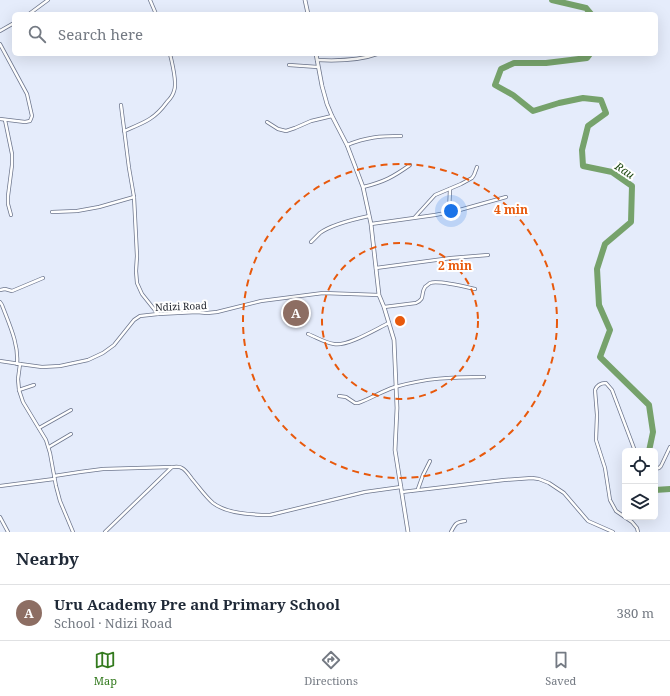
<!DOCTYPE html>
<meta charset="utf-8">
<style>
body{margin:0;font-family:"Noto Serif",serif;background:#f6f6f7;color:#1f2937}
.controls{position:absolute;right:12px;bottom:12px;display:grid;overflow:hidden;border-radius:6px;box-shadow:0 4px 16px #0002}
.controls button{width:36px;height:36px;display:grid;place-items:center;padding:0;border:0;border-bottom:1px solid #e0e1e3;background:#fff;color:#1f2937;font:20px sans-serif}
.you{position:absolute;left:451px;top:211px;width:14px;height:14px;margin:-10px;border:3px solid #fff;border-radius:50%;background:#1a73e8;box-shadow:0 0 0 6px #1a73e833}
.badge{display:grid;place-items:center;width:26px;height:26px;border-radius:50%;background:#337a1e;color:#fff;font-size:13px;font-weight:700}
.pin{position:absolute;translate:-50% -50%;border:2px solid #fff;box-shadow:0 1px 4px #0006}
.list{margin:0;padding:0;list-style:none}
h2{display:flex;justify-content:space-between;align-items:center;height:52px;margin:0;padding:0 16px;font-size:17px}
h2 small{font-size:13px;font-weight:400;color:#747a83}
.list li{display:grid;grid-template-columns:26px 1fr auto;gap:12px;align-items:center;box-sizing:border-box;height:56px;padding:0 16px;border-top:1px solid #e0e1e3}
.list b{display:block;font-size:15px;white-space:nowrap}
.list p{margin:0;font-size:13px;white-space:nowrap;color:#747a83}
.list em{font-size:13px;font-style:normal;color:#747a83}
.icon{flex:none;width:22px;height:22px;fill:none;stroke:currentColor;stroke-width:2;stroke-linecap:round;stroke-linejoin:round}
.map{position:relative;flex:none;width:670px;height:532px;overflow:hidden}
.search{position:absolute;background:#fff;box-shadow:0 4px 16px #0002;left:12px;right:12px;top:12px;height:44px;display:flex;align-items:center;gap:10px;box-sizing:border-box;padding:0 14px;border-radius:6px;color:#747a83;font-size:15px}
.sheet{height:108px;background:#fff}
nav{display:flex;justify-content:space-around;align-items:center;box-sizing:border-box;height:56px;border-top:1px solid #e0e1e3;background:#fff;font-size:11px;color:#747a83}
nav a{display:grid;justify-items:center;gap:2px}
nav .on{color:#337a1e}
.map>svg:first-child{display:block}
</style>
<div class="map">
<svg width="670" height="532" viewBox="0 0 670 532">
<rect width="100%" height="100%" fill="#e5ecfb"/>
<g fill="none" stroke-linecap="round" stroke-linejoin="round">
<g stroke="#76a26b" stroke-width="6">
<polyline points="552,0 586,8 591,14"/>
<polyline points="590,54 587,58 546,63 514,63 501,69 495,85 513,95 533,111 559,103 583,98 601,100 606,113 588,126 582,150 583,166 612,172 632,186 631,222 605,244 597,269 599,305 610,330 600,357 649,405 653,432 649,451"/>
<polyline points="655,490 670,489"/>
</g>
<g stroke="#6d768d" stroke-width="4">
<g id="minor">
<polyline points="150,0 156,14"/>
<polyline points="29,14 48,0"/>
<polyline points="0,31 14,23"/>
<polyline points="0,44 27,94 32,116 30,121 25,122 0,119"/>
<path d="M317 60C337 61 358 61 377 54"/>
<polyline points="289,65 318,67"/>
<polyline points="121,105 129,168 134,197 137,256 136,271 137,283 142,294 158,314"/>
<polyline points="5,120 12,154 12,165 8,196 8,204 11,215"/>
<polyline points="267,122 278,129 286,131 295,128 311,121 332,116"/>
<path d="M124 131C143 123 154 120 167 102 170 99 173 95 174 91 177 84 172 62 170 54"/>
<path d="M347 145C367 137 380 136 401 136"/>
<path d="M363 187C384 182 393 177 410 165"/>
<polyline points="52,212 77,211 99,207 134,197"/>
<polyline points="449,212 450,189"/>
<polyline points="415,217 435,195 461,184 472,178 474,175 477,167"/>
<polyline points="371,224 435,215 456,211 506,197"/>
<path d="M311 242C314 239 317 236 320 233 332 224 355 219 369 216"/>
<polyline points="376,268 451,258 488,255"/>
<polyline points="0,290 5,289 12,291 43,278"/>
<path d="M0 302 2 305C9 324 19 344 17 364"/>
<path d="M384 307 416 303C426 298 420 295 425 287 426 286 429 284 430 283 438 280 466 287 475 289"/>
<path d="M308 334C316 337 325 343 334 344 347 347 376 329 389 323"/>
<polyline points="0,361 20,364 42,367 60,366 88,360 103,353 114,345 134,320 140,316 158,314 197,312 207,313 217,312 261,301 323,293 379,295"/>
<polyline points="20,364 18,379 19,390 23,402 46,440 50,453 56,486 60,501 73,532"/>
<polyline points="19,390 34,385"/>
<path d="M339 396 346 397 355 403H358C370 399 382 391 395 387 426 378 452 377 484 377"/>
<polyline points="39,428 71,410"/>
<polyline points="49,447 71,434"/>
<path d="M635 451 612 390 606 383C601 383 597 385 595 390L597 415 596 440 605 468 610 500 616 511 632 522 637 528 638 532"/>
<polyline points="655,469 659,468 661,466 670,447"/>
<path d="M54 476 80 472 103 469 172 467C175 467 179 466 182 468 186 470 189 475 192 479 199 487 205 496 213 503 227 514 253 515 270 515L365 492 401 487"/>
<polyline points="0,486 54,479"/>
<polyline points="418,489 423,475 430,461"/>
<polyline points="402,492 504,480 532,478 539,479 549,483 564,493 588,521 613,532"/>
<polyline points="0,517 8,532"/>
<polyline points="105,532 172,467"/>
<path d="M451 532C455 524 456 522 465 521"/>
</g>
</g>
<g stroke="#6d768d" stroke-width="4.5">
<g id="tertiary">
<polyline points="305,0 308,14"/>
<polyline points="316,54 322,86 327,104 332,116 347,145 363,187 371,224 379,295 384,307 394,340 397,408 395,450 408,532"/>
</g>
</g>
<use href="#minor" stroke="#fff" stroke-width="2.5"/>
<use href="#tertiary" stroke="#fff" stroke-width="3"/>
</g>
<g fill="none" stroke="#e8590c" stroke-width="2" stroke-dasharray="7 5">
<circle cx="400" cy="321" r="78"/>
<circle cx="400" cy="321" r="157"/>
</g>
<g text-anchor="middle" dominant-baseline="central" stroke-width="4" stroke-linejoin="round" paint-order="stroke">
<g font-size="10" fill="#232731" stroke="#fff">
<text transform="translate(181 306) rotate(-2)">Ndizi Road</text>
</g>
<g font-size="11" font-style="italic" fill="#1d4910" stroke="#fff">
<text transform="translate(625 170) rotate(33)">Rau</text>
</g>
</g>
<circle cx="400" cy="321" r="6" fill="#e8590c" stroke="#fff" stroke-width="2"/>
<g font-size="12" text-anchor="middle" font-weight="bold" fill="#e8590c" stroke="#fff" stroke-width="4" stroke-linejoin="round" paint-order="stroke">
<text x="511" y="214">4 min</text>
<text x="455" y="270">2 min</text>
</g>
</svg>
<div class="controls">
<button><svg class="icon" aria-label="locate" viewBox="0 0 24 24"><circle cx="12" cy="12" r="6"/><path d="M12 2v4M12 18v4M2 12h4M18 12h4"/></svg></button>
<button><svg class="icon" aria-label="layers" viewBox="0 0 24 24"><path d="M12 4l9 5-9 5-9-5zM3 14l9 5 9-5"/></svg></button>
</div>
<div class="you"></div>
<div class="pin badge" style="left:296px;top:313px;background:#8d6e63">A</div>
<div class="search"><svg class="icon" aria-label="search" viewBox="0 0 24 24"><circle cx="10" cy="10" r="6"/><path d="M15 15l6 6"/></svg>Search here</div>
</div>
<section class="sheet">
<h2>Nearby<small></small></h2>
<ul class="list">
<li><span class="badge" style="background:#8d6e63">A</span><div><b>Uru Academy Pre and Primary School</b><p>School · Ndizi Road</p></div><em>380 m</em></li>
</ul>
</section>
<nav>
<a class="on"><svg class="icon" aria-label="map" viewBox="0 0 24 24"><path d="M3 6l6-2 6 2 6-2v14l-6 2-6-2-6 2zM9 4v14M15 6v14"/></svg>Map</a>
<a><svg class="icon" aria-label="directions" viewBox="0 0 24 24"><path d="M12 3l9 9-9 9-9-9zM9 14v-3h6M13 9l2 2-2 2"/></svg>Directions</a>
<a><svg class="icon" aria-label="saved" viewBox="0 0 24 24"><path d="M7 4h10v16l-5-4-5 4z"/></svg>Saved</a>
</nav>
